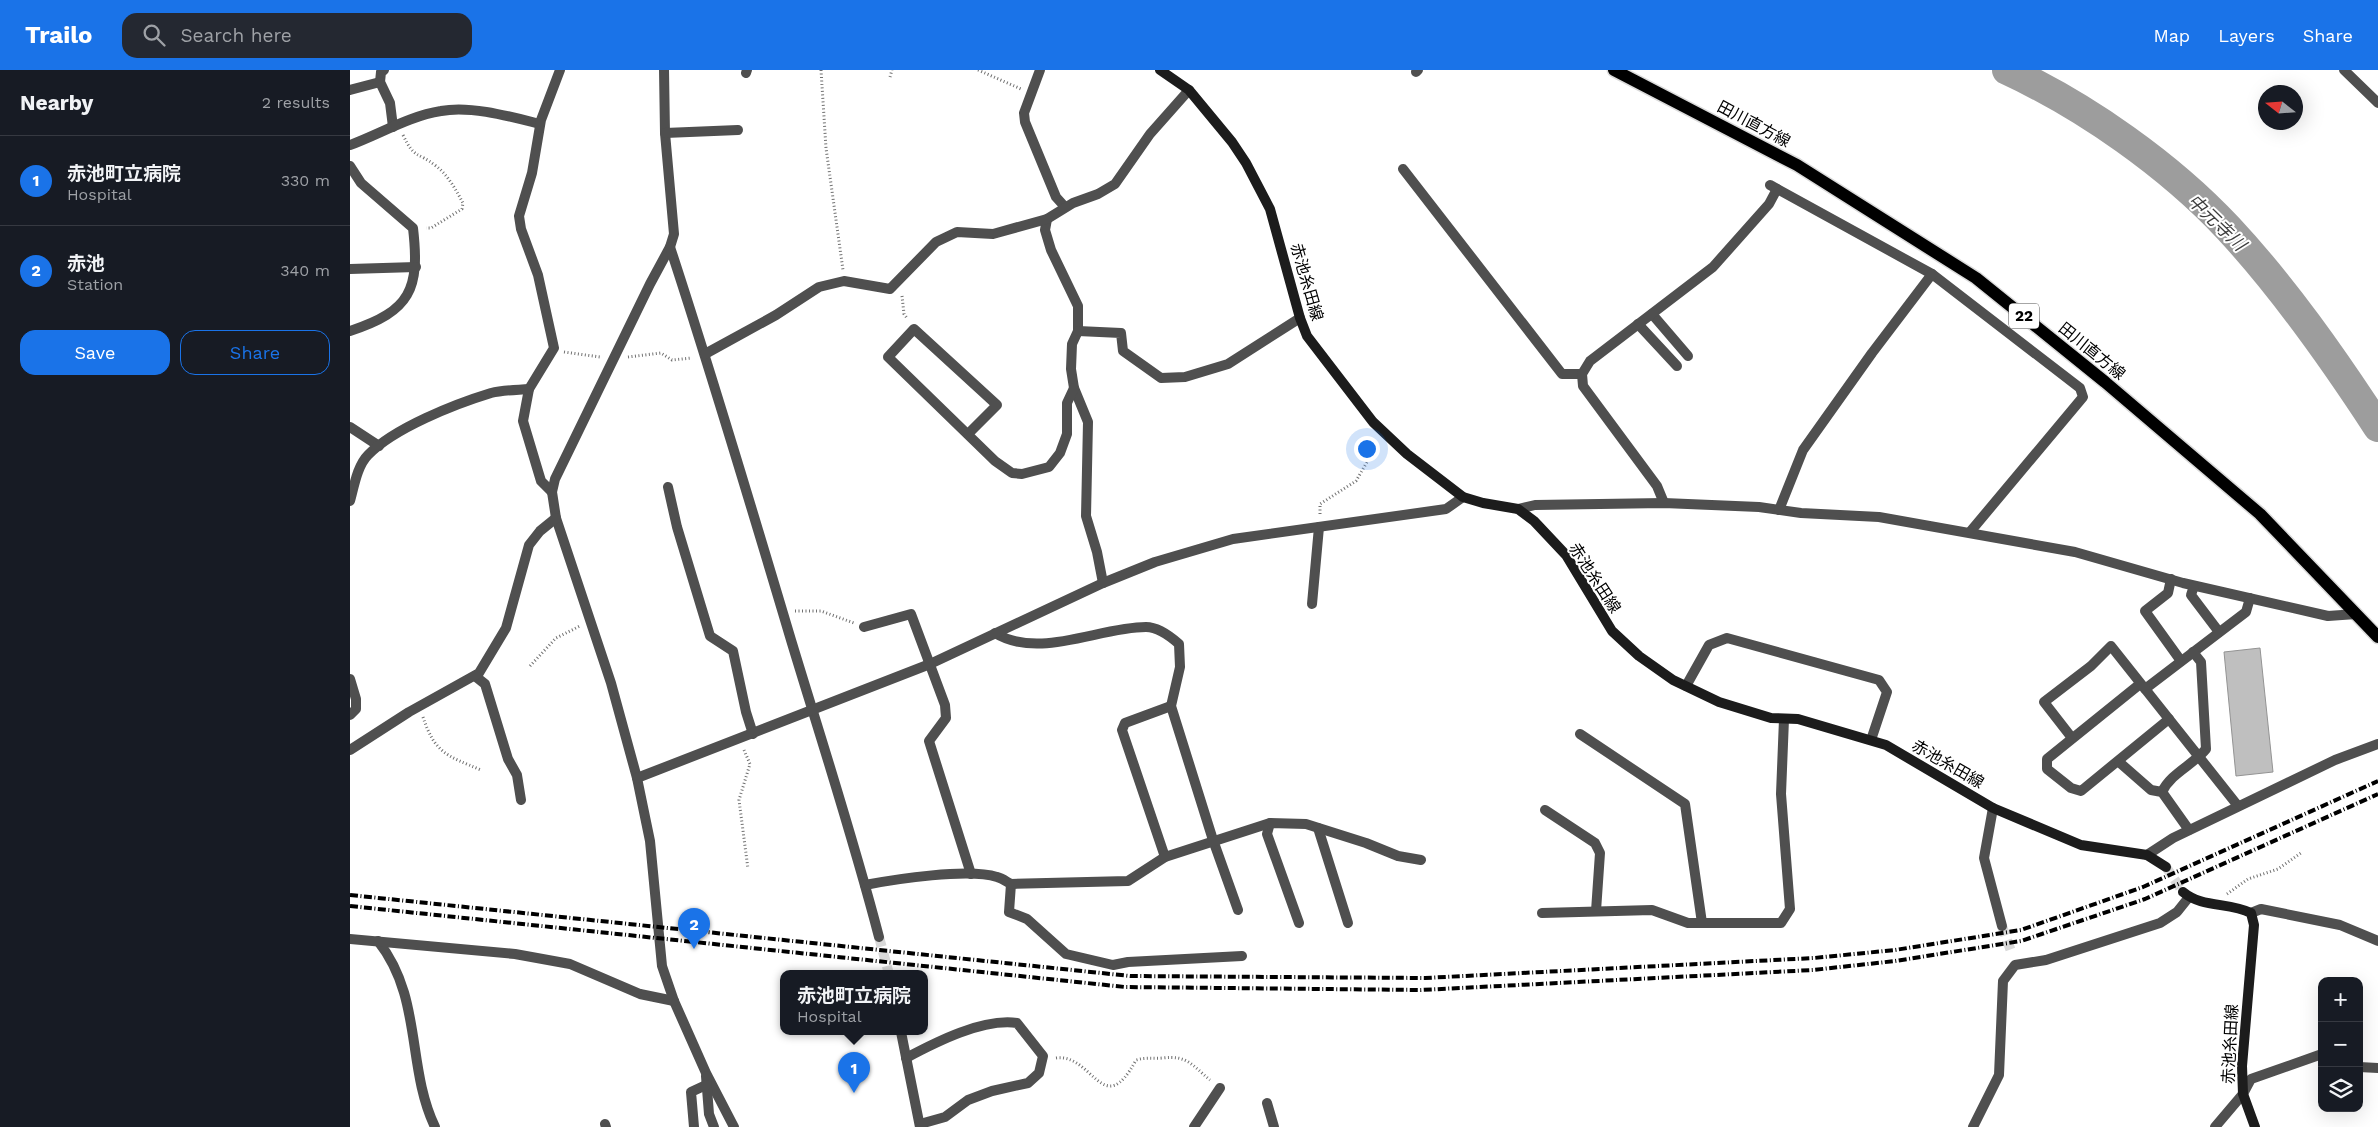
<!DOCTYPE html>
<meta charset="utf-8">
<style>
body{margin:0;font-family:"Work Sans","Noto Sans JP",sans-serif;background:#242831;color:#f1f3f6}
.controls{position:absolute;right:15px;bottom:15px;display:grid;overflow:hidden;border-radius:10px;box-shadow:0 5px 20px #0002}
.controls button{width:45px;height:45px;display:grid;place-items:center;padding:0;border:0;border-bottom:1px solid #363941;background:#171b24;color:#f1f3f6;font:25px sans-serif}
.compass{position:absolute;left:1908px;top:15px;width:45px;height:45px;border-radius:50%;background:#171b24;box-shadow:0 5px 20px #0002;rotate:287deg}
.you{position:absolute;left:1016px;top:378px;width:18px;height:18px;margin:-12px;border:4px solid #fff;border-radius:50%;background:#1a73e8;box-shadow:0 0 0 8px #1a73e833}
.badge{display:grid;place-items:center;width:32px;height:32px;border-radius:50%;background:#1a73e8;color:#fff;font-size:16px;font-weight:700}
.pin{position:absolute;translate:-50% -41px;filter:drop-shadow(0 1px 2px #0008)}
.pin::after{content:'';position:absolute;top:26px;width:18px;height:15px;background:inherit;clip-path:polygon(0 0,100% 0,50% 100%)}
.popup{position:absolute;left:430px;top:900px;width:148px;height:65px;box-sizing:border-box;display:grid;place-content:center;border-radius:10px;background:#171b24;filter:drop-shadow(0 1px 4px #0005);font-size:16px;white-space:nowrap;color:#9ea1a6}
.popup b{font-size:19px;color:#f1f3f6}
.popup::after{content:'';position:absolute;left:50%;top:100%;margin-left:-10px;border:10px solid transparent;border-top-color:#171b24}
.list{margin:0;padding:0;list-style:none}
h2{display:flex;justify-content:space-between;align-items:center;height:65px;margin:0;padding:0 20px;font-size:21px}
h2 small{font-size:16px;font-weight:400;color:#9ea1a6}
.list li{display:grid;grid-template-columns:32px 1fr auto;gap:15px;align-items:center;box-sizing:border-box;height:90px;padding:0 20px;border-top:1px solid #363941}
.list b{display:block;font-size:19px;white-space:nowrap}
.list p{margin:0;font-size:16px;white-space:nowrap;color:#9ea1a6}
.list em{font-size:16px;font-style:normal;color:#9ea1a6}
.actions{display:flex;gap:10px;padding:15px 20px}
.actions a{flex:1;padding:11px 0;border:1px solid #1a73e8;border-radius:15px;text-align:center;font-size:18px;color:#1a73e8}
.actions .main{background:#1a73e8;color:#fff}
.icon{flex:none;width:28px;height:28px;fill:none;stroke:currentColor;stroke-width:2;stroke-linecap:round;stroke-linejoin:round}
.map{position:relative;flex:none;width:2028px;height:1057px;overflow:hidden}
header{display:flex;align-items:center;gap:30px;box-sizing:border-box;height:70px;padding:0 25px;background:#1a73e8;color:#fff}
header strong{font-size:24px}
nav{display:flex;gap:28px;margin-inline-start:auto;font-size:18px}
.search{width:350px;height:45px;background:#242831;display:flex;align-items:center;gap:12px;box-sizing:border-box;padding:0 18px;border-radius:15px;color:#9ea1a6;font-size:19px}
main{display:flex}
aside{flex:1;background:#171b24}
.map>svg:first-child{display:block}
</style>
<header>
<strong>Trailo</strong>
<div class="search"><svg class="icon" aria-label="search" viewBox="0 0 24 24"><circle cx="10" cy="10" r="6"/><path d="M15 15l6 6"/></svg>Search here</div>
<nav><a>Map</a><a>Layers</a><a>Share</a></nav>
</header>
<main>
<aside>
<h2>Nearby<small>2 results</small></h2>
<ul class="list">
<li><span class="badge">1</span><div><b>赤池町立病院</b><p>Hospital</p></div><em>330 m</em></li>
<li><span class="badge">2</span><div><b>赤池</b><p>Station</p></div><em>340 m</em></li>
</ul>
<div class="actions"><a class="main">Save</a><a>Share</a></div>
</aside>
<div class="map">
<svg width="2028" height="1057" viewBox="0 0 2028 1057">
<rect width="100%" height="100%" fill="#fff"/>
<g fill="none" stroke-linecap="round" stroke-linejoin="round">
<path stroke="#9d9d9d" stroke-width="30" d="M1657 0C1735 36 1819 95 1878 158 1934 218 1983 288 2028 357"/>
</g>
<polygon fill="#bfbfbf" stroke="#939393" points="1910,578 1923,702 1886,706 1874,582"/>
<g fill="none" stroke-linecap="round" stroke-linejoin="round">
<g stroke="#d9d9d9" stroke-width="10" stroke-dasharray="10 5" stroke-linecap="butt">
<polyline points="1652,856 1662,884"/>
<polyline points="529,867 539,904"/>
</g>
<polyline stroke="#d9d9d9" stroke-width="10" stroke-dasharray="10 5" stroke-linecap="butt" points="1816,797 1833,822"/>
<g stroke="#dbdbdb" stroke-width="15">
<polyline id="primary" points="1264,0 1447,95 1626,208 1755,312 1910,444 2028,567"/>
</g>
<g stroke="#717171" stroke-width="3" stroke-dasharray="1 2.5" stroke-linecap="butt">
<polyline points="471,0 476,78 493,200"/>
<polyline points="628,0 671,19"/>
<polyline points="540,7 542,0"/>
<path d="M53 65C65 90 67 81 86 96 98 105 106 120 113 133L112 139 81 158H76"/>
<polyline points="552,226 554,244 557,248"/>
<polyline points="214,282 250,287"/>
<polyline points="278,287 311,283 322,290 342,288"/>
<polyline points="970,444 970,434 1006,411 1028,373"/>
<polyline points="445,541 471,541 504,553"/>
<polyline points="180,596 206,568 230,556"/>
<path d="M73 647C85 684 98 686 131 700"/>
<polyline points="394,680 400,694 389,730 398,799"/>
<polyline points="1877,824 1898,809 1928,799 1951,783"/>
<path d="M706 988C743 983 753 1052 786 990 796 987 803 989 813 988 837 985 842 995 860 1010"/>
</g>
<g stroke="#4f4f4f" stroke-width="10">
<polyline points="34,0 31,2 30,12 40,33 43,57"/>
<polyline points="314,0 315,63 324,164 320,177 300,214 205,409 202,422 206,448 261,613 287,708 300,771 312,896 324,931 356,1003 384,1057"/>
<polyline points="690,0 674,43 675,52 706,127 715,137"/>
<polyline points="1994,0 2028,33"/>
<polyline points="1066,2 1068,0"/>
<polyline points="396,3 397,0"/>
<polyline points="0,20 30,12"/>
<polyline points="315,63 388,60"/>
<path d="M0 75C30 64 59 46 91 41 120 35 162 47 190 54"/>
<path d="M0 96 11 113 63 158C70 219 61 241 0 261"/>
<polyline points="1053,99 1212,304 1232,304"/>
<polyline points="1420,115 1582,204 1730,318 1733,327 1620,462"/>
<polyline points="697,149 695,160 701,180 728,236 728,261 722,274 721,299 724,318 738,352 736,446 747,482 753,513"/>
<path d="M320 177C363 308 402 439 441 570 471 669 503 767 529 867"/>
<polyline points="0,199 66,197"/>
<polyline points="1302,244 1338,286"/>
<polyline points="1288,254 1327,296"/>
<polyline points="728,261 771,263 773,281 811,308 835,307 878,294 950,248"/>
<polyline points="355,284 426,245 469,217 494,211 540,219 586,172 607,162 643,164 697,149 723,133 748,124 765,114 800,64 839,20"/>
<polyline points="0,357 29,376"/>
<polyline points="618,364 647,335 564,259 538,287 645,391 662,403 672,404 699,397 710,383 717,364 717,333 724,318"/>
<polyline points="318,417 327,457 360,566 383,581 396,642 403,664"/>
<polyline points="202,422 191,411 173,351 179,319 204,278 188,205 171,159 169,146 182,103 191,50 210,0"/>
<path d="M0 431C4 417 7 396 18 385 44 358 105 334 141 323 153 320 167 320 179 319"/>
<polyline points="1314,433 1307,416 1233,316 1232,304 1240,291 1363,197 1419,134 1427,119"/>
<polyline points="1168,439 1185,435 1314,433 1409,437 1451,443 1529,447 1725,482 1833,513 1978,546 2006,544"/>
<polyline points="1429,440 1453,380 1522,283 1582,204"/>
<polyline points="1821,509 1818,523 1795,541 1831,591"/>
<polyline points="1844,516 1841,525 1869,562"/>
<polyline points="962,534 969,457"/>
<polyline points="514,557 561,544 595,635 596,648 579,671 621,804"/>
<path d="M645 563C689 590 749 557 796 557 808 557 820 566 829 574L830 597 821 636 863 770 888 840"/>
<polyline points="125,606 135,614 158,689 167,705 171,730"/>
<polyline points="0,609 6,629 6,639 0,645"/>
<polyline points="1790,614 1697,689 1697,699 1721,718 1731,721 1819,649"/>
<polyline points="1336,616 1359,575 1377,568 1529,610 1537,622 1521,670"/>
<polyline points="1795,619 1896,542 1900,528"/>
<polyline points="1230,664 1335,734 1352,853"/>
<polyline points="1722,668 1694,632 1741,596 1761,576 1888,736"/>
<polyline points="0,680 59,642 129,603 156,558 179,475 190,461 206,448"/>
<polyline points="1769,692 1801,720 1812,722 1839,760"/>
<polyline points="287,708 580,594 753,513 805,492 883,469 1096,439 1113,427"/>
<path d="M1812 722C1821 703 1843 695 1856 679L1851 592 1843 582"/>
<polyline points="1643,738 1634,788 1652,856"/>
<polyline points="1195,740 1245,773 1250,783 1246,841"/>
<polyline points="920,753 917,764 949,853"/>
<polyline points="968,758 998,853"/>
<polyline points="1797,785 1823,768 1985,690 2028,674"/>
<polyline points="815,787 772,660 775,653 821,636"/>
<polyline points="661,814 659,842 677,849 716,884 763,895 778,892 892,886"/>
<path d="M515 815C546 809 618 798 647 807 652 808 657 812 661 814L778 811 815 787 920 753 956 754 1016 773 1048 786 1071 790"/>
<polyline points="1192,843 1302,840 1338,853 1431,853 1440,839 1431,724 1434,649"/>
<polyline points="1901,843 1911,839 1990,855 2028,871"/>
<path d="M28 871C73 928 56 996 85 1057"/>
<polyline points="551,962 570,1057"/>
<path d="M556 988C586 972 633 948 667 953L693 986 689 1003 678 1013 642 1021 618 1030 595 1047 570 1054"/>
<polyline points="2009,997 2028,998"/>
<polyline points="356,1006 359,1044 364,1057"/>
<polyline points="917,1033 924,1057"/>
<polyline points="255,1054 256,1057"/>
<polyline points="344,1057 341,1022 356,1015"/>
<polyline points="844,1057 870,1018"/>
<polyline points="1623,1057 1649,1005 1653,911 1665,895 1696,890 1810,853 1827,842 1839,827"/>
<polyline points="1865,1057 1893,1024 1901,1009 1972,984"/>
</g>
<polyline stroke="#4f4f4f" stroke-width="10" points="0,869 165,884 220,894 290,924 324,931"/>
<g stroke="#1c1c1c" stroke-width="10">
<polyline points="810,0 839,20 882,72 896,93 920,139 950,248 957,266 1023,352 1057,384 1113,427 1133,433 1168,439 1184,451 1216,485 1262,561 1289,586 1323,610 1369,632 1421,648 1448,649 1536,675 1643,738 1731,775 1797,785 1816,797"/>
<path d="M1833 822C1852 838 1879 832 1901 843L1904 855 1892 996 1893 1024 1905 1057"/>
</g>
<use href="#primary" stroke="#000" stroke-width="12"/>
<g stroke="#000" stroke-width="4" stroke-dasharray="8 2.5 1 2.5" stroke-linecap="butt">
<polyline points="0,825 780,906 1075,908 1464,888 1545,880 1671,860 1793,817 2028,711"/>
<polyline points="0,836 775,917 1071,920 1463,900 1545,891 1671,871 1795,829 2028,724"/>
</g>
</g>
<g text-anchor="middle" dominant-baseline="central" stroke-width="4" stroke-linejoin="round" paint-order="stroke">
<rect fill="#fff" stroke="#4c4c4c" stroke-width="1" x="1659" y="233.5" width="30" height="25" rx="4"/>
<g font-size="15" font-weight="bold" fill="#000">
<text x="1674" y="246">22</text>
</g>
<g font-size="16" fill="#000" stroke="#fff">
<text transform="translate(1404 54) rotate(28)">田川直方線</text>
<text transform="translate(957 212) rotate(74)">赤池糸田線</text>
<text transform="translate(1742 281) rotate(39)">田川直方線</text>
<text transform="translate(1245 508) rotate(57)">赤池糸田線</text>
<text transform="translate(1598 694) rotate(30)">赤池糸田線</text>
<text transform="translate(1880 974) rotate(-87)">赤池糸田線</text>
</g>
<g font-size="18" font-style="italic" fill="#3e3e3e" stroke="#fff">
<text transform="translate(1867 152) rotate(44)">中元寺川</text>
</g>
</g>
</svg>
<div class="controls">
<button>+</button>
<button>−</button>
<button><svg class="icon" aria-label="layers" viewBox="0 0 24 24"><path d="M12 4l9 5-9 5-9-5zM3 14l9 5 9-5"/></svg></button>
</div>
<svg class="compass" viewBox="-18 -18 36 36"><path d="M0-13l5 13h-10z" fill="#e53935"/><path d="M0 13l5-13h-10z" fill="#9ea1a6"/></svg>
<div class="you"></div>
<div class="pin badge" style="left:504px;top:1023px">1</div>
<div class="popup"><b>赤池町立病院</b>Hospital</div>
<div class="pin badge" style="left:344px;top:879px">2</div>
</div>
</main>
